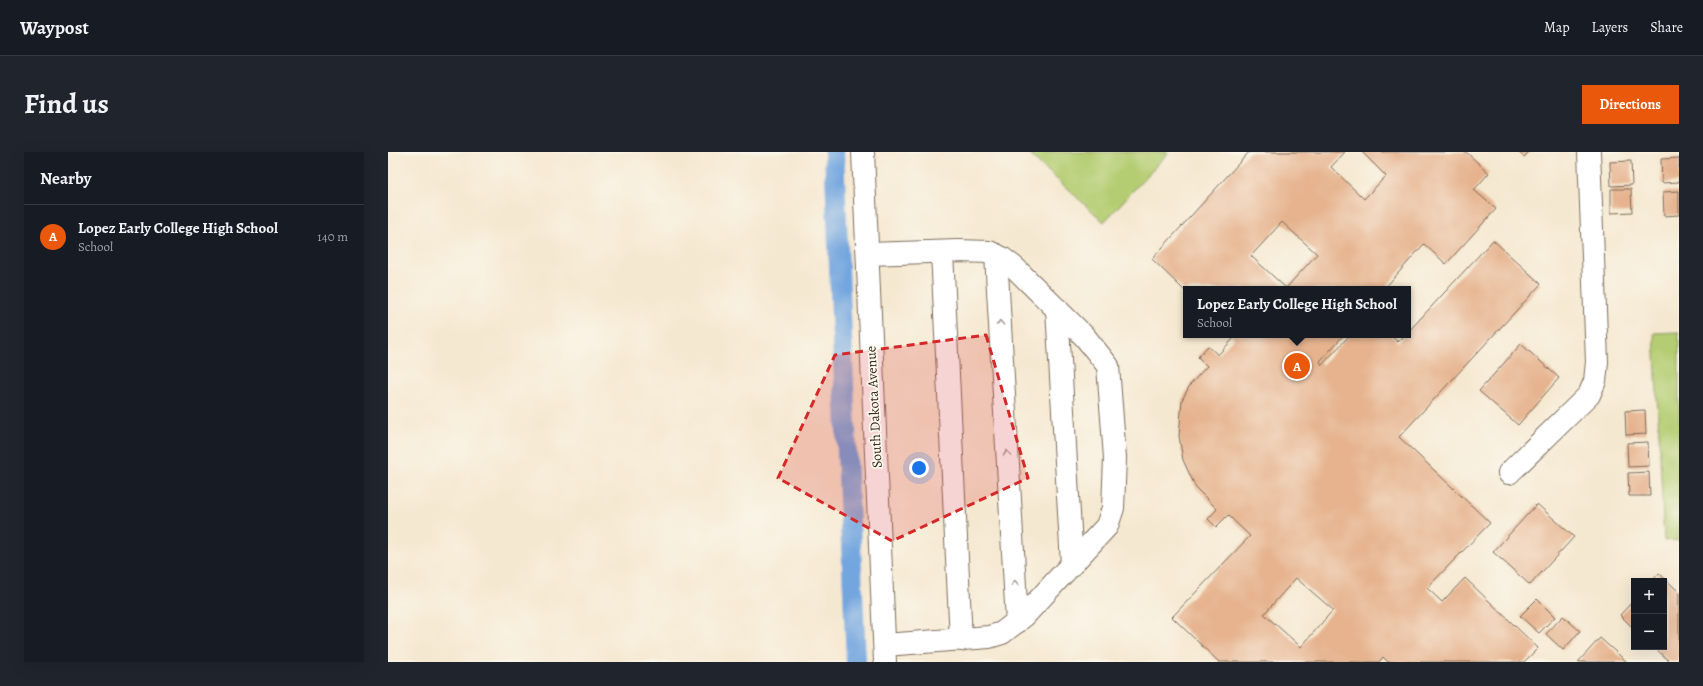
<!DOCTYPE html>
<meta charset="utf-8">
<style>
body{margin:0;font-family:Alegreya,serif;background:#20242c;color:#f1f3f6}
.controls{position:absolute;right:12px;bottom:12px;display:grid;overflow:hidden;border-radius:0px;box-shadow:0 4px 16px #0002}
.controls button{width:36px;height:36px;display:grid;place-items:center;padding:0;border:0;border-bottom:1px solid #363941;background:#171b24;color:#f1f3f6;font:20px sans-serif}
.you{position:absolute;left:531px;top:316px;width:14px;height:14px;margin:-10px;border:3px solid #fff;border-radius:50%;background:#1a73e8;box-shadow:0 0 0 6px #1a73e833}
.badge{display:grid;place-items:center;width:26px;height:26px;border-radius:50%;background:#ea580c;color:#fff;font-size:13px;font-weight:700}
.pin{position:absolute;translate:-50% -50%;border:2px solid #fff;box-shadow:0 1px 4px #0006}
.popup{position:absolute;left:795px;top:134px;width:228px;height:52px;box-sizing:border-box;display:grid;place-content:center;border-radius:0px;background:#171b24;filter:drop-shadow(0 1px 3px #0005);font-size:13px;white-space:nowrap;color:#9ea1a6}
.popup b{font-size:15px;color:#f1f3f6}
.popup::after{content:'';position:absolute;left:50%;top:100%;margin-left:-8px;border:8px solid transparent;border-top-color:#171b24}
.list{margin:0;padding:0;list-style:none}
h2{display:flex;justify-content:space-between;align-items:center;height:52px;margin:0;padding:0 16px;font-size:17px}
h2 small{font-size:13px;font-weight:400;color:#9ea1a6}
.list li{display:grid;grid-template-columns:26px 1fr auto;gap:12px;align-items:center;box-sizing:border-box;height:64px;padding:0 16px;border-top:1px solid #363941}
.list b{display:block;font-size:15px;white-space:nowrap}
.list p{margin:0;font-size:13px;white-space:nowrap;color:#9ea1a6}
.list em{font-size:13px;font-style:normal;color:#9ea1a6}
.map{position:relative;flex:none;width:1291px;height:510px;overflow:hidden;border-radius:0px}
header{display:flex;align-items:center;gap:24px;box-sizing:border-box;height:56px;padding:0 20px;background:#171b24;border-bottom:1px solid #363941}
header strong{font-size:19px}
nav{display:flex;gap:22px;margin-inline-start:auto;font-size:14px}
.intro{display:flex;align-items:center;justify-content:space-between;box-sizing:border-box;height:96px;padding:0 24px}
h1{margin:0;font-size:28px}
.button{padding:10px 18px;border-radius:0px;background:#ea580c;color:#fff;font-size:14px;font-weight:700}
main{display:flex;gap:24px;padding:0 24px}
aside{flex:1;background:#171b24;border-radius:0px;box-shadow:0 4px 16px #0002}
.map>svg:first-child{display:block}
</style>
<header>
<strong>Waypost</strong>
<nav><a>Map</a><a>Layers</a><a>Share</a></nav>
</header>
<div class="intro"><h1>Find us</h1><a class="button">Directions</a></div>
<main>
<aside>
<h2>Nearby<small></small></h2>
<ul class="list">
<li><span class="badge">A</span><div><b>Lopez Early College High School</b><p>School</p></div><em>140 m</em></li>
</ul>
</aside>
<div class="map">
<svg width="1291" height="510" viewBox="0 0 1291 510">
<rect width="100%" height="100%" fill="#fbf7ec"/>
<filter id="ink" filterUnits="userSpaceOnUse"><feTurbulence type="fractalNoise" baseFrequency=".025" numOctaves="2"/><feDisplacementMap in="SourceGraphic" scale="8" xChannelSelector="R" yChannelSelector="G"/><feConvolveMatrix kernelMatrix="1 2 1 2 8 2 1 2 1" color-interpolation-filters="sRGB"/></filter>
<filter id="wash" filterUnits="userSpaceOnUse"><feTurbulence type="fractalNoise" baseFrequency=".012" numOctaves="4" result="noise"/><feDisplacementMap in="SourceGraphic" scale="16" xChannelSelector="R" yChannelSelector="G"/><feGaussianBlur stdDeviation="0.9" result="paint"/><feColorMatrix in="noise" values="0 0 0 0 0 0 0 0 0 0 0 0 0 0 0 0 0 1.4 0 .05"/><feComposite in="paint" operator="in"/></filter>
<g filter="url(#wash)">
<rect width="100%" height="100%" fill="#f5e8d0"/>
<g fill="#b4cd72" stroke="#787c48">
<polygon points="639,0 781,0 716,70"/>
<polygon points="1291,180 1291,388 1276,389 1266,181"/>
</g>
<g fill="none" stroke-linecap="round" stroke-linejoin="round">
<polyline stroke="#73a6df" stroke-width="20" points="446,0 468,510"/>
</g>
<g id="blocks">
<g fill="#e6b38e" fill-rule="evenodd">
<path d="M861 0H957L943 15 976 47 998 24 974 0H1078L1101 21 1086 38 1108 57 1058 112 1036 92 996 137H798V140L764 107ZM894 70 929 102 898 136 863 104Z"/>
<polygon points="1130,0 1141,0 1136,5"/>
<polygon points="1291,6 1291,30 1274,31 1273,7"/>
<polygon points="1243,9 1244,33 1223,34 1222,10"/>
<polygon points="1223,37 1243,37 1244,60 1223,61"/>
<polygon points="1291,39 1291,63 1276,64 1275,40"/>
<path d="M1105 88 1153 132 1011 285 1102 371 1039 436 1054 450 1077 426 1150 496 1136 510H1000L995 505 991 510H831L784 465 862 384 840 363 828 375 820 367 829 357 808 336 795 308 791 284 794 248 802 233 819 214 810 205 820 194 830 203 846 186 843 183H956L932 209 934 213 962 183H1002L1010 190 1017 183H1020V180ZM908 426 945 458 913 495 876 462Z"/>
<polygon points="1133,192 1171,226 1130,273 1091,239"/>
<polygon points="1257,258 1258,282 1238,283 1237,259"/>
<polygon points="1260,290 1261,314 1240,315 1239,291"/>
<polygon points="1261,320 1262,344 1241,344 1240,321"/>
<polygon points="1149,352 1186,385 1142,433 1105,400"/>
<polygon points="1271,421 1291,440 1291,510 1282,510 1266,495 1276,495 1276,429 1264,429"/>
<polygon points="1149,447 1167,465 1151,481 1132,464"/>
<polygon points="1246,448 1246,477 1232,463"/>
<polygon points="1175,464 1192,479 1175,498 1158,482"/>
<polygon points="1212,486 1239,510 1190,510"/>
</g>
</g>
</g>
<g filter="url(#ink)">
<use href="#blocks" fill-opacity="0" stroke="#7c6c5c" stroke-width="1"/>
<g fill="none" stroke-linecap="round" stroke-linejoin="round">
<g stroke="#7c6c5c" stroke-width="24">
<g id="minor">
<polyline points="475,0 497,510"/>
<polyline points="554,100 573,488"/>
<polyline points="480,102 570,99 601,100 614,106 627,116 697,185 720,214 727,306 725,356 719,374 636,464 614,481 601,485 497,493"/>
<polyline points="608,103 629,470"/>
<polyline points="669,157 684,412"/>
<polyline points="1121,321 1201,243 1207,229 1209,210 1201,0"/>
</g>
</g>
<use href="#minor" stroke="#fff" stroke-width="22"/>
</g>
<defs><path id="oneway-chevron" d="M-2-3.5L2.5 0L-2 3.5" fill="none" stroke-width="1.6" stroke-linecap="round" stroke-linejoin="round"/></defs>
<g stroke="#a79f9a">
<use href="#oneway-chevron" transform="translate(612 171) rotate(-93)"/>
<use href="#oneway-chevron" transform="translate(619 301) rotate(-93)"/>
<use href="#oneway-chevron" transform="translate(627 431) rotate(-93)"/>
</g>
</g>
<path fill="#d62828" fill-opacity="0.2" stroke="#d62828" stroke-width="3" stroke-dasharray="8 5" stroke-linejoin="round" d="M598 183 640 326 504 389 390 326 447 203Z"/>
<g text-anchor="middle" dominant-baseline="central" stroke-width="3.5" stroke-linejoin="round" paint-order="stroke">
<g font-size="14" fill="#3b2a1e" stroke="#fbf7ec">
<text transform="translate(486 255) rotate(-93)">South Dakota Avenue</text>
</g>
</g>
</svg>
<div class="controls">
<button>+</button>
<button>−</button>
</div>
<div class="you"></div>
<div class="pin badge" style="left:909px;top:214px">A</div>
<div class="popup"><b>Lopez Early College High School</b>School</div>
</div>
</main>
